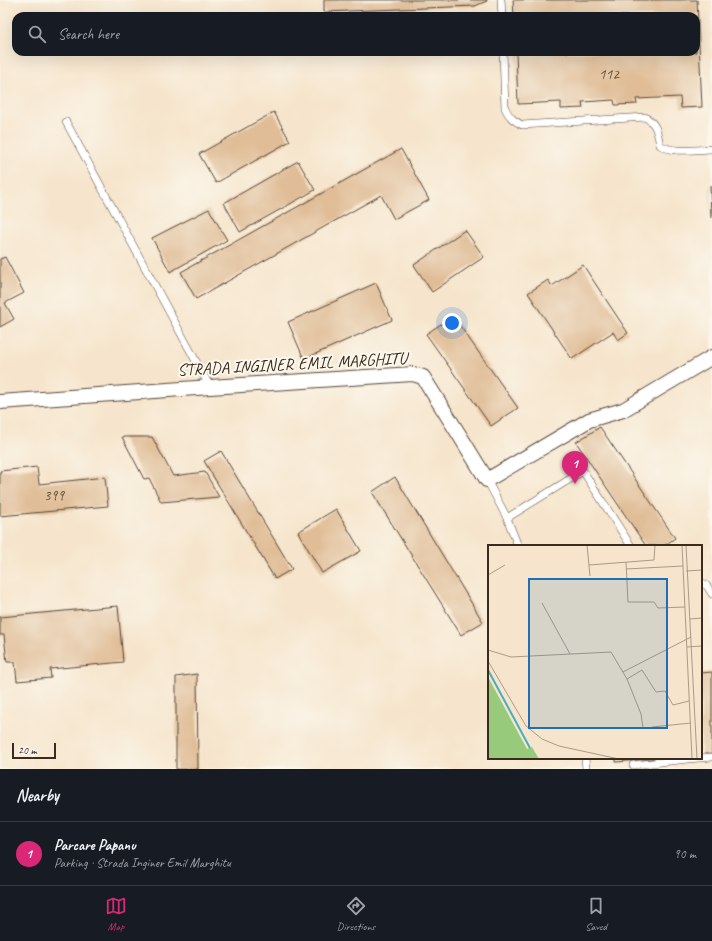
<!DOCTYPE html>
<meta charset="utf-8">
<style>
body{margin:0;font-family:Caveat,sans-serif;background:#20242c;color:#f1f3f6}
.scale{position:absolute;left:12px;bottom:10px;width:44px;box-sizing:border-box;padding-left:4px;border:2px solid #3b2a1e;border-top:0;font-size:11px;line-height:14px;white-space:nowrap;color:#3b2a1e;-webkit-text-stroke:3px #fbf7ec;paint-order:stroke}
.you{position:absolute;left:452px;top:323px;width:14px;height:14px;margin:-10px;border:3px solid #fff;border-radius:50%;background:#1a73e8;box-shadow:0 0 0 6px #1a73e833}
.badge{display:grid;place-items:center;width:26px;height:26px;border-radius:50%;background:#db2777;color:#fff;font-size:13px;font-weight:700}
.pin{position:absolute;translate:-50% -33px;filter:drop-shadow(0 1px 2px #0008)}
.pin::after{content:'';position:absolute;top:21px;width:14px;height:12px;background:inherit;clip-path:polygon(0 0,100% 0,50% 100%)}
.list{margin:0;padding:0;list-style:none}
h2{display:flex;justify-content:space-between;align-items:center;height:52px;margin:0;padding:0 16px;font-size:17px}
h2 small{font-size:13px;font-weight:400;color:#9ea1a6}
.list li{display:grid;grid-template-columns:26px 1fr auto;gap:12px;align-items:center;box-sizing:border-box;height:64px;padding:0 16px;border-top:1px solid #363941}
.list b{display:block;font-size:15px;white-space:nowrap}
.list p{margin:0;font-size:13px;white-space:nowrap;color:#9ea1a6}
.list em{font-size:13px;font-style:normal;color:#9ea1a6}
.icon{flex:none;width:22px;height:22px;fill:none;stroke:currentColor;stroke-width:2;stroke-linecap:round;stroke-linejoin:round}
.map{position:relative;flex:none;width:712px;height:769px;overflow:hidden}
.search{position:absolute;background:#171b24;box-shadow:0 4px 16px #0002;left:12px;right:12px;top:12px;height:44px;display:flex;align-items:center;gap:10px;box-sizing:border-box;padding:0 14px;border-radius:12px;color:#9ea1a6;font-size:15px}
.sheet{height:116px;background:#171b24}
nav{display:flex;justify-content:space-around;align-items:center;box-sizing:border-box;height:56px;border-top:1px solid #363941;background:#171b24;font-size:11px;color:#9ea1a6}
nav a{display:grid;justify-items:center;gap:2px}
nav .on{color:#db2777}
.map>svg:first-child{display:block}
</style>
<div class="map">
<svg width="712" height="769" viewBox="0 0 712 769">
<rect width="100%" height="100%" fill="#fbf7ec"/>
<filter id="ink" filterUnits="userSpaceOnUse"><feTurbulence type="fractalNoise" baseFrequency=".025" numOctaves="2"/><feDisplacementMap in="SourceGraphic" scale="8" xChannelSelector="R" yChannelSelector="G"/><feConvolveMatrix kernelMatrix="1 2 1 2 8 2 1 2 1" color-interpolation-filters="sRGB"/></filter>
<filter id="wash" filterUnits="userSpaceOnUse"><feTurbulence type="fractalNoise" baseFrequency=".012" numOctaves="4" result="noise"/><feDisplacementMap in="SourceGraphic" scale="16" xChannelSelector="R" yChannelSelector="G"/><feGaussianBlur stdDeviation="0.9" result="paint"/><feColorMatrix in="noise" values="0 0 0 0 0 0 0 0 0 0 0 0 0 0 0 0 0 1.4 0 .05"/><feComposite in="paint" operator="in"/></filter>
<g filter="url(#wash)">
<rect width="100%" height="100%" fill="#f6e5cc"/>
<g id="blocks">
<g fill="#e0bd97">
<polygon points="324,0 487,0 487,1 475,6 324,12"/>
<polygon points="513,0 697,0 702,107 681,108 680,97 636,99 637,104 615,105 614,100 582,102 583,108 561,109 561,102 518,104 516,52 696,52 696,16 514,16"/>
<polygon points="274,112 290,141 216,183 199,154"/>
<polygon points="401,149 429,200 394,219 381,195 196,299 181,272"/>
<polygon points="298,161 315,190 240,232 224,203"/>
<polygon points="710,186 712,186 712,218 711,218"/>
<polygon points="209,209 227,240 170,272 152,238"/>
<polygon points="465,230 484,257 432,292 414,265"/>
<polygon points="5,257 24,293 5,303 14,319 0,327 0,259"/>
<polygon points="583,265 628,333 618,340 613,332 572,359 528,293 548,280 552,286"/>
<polygon points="376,283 392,320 304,359 288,322"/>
<polygon points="453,316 518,408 491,426 426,334"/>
<polygon points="600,427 675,538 664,546 646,546 576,442"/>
<polygon points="122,437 152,437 173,476 205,472 219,497 161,502 149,478 144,479"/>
<polygon points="221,451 292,569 275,579 204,461"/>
<polygon points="37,467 39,484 105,477 108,506 0,516 0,471"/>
<polygon points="395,477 483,622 461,635 372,492"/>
<polygon points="336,509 361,551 322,573 298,532"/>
<polygon points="118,606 123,662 50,669 51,678 17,681 15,662 7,662 4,635 0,635 0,617"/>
<polygon points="712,672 712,754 701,755 701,673"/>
<polygon points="197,674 198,769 176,769 176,677"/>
<polygon points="616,758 653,758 653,759 616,762"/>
</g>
</g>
</g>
<g filter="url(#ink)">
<use href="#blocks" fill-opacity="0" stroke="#574638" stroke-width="1"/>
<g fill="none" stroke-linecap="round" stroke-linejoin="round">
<g stroke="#574638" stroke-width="8">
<g id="service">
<polyline points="501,0 502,16"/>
<path d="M503 52 505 108C509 117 513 120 522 125L645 117C657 124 657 132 660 145 674 154 696 149 712 149"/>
<polyline points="66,122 210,387"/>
<polyline points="487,480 507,518 518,546"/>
<polyline points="507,518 583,471 631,546"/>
<polyline points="701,582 707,586 712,594"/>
<polyline points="585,758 586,769"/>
<polyline points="701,758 712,757"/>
<polyline points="633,765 698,758"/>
</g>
</g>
<g stroke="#574638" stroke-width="16">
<polyline id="minor" points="0,402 210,387 413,374 423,377 460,436 487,480 589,420 623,410 712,357"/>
</g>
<use href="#service" stroke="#fff" stroke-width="7"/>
<use href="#minor" stroke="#fff" stroke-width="14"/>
</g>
</g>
<g text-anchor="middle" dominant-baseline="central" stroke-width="4" stroke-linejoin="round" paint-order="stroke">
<g font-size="15" fill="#644f3c">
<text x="609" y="74">112</text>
<text x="54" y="495">399</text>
</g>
<g font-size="17" fill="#3b2a1e" stroke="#fbf7ec">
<text transform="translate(292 364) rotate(-3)">STRADA INGINER EMIL MARGHITU</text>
</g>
</g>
<g transform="translate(488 545)">
<rect width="214" height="214" fill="#f6e5cc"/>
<path d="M0 132 39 204 44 202 51 214H0Z" fill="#97ca7a"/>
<path fill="none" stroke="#43b0c1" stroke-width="2" d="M0 125 42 203"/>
<path fill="none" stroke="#ab9a86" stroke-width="1" d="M99 0 102 31M194 0 204 214M198 0 209 214M138 17 140 57H166L170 63 197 62M101 20 166 15 167 0M138 24 195 21M198 26 214 25M0 30 17 20M54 58 82 109M202 74 214 73M199 102 214 101M0 105 23 112 123 107 139 134 153 169 155 183M0 116 38 181 54 194 71 201 131 214M135 127 203 92M139 134 154 125 168 147 177 146 185 160 201 156M164 182 203 178"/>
<path fill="#1f6fb2" fill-opacity="0.15" stroke="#1f6fb2" stroke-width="2" d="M41 34H179V183H41Z"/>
<rect width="214" height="214" fill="none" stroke="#3b2a1e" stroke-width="2"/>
</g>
</svg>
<div class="scale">20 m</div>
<div class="you"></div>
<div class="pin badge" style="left:575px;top:484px">1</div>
<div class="search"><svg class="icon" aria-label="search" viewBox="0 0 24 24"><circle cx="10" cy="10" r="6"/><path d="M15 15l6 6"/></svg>Search here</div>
</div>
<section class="sheet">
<h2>Nearby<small></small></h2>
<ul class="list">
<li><span class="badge">1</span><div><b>Parcare Papanu</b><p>Parking · Strada Inginer Emil Marghitu</p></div><em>90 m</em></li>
</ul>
</section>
<nav>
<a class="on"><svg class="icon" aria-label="map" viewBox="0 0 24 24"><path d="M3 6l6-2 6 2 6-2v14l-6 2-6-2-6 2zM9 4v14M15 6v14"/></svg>Map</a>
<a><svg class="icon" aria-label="directions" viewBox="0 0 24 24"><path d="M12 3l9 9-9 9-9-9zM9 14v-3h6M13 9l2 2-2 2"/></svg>Directions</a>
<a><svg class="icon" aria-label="saved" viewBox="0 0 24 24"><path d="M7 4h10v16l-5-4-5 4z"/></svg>Saved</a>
</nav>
